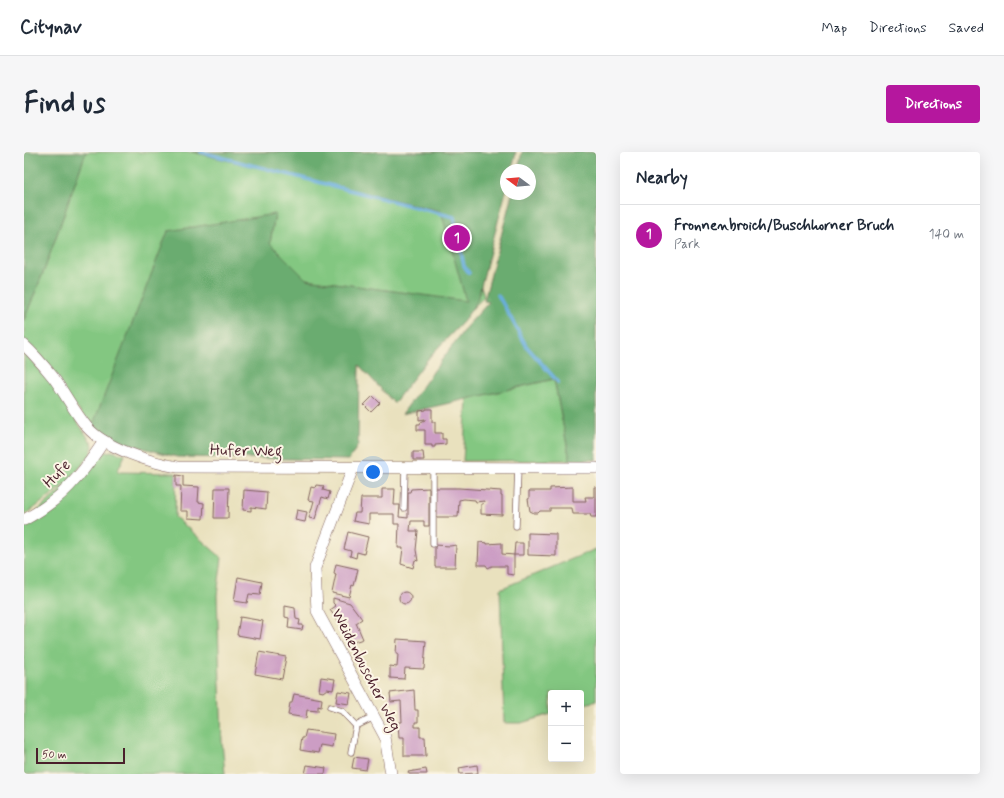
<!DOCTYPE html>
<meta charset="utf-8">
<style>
body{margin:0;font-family:Mynerve,sans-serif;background:#f6f6f7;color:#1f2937}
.controls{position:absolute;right:12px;bottom:12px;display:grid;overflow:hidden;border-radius:4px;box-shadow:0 4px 16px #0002}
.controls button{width:36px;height:36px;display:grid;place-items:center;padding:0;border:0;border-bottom:1px solid #e0e1e3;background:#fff;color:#1f2937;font:20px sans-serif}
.compass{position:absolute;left:476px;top:12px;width:36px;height:36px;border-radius:50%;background:#fff;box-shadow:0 4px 16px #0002;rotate:286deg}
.scale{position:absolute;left:12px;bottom:10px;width:89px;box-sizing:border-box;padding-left:4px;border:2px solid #4a1f2b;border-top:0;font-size:11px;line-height:14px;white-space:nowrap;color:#4a1f2b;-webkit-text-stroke:3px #fcf5e5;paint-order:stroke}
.you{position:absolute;left:349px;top:320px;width:14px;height:14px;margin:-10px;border:3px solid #fff;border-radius:50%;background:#1a73e8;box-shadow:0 0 0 6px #1a73e833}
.badge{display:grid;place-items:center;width:26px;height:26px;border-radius:50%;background:#b5179e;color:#fff;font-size:13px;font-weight:700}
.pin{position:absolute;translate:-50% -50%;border:2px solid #fff;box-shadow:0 1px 4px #0006}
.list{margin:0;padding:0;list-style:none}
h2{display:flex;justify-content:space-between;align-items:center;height:52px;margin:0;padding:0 16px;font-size:17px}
h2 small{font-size:13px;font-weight:400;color:#747a83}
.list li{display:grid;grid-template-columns:26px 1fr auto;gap:12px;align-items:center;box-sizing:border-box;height:60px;padding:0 16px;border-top:1px solid #e0e1e3}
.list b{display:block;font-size:15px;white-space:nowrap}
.list p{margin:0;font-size:13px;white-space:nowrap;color:#747a83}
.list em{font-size:13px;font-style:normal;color:#747a83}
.map{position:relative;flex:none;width:572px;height:622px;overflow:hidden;border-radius:4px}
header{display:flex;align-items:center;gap:24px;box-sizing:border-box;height:56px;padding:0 20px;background:#fff;border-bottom:1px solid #e0e1e3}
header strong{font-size:19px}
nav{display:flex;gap:22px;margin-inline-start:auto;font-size:14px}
.intro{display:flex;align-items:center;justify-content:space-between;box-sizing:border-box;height:96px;padding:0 24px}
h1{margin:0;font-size:28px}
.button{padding:10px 18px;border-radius:4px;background:#b5179e;color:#fff;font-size:14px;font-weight:700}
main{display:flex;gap:24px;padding:0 24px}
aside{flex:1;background:#fff;border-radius:4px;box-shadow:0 4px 16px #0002}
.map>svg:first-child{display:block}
</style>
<header>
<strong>Citynav</strong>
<nav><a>Map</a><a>Directions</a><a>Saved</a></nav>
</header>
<div class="intro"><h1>Find us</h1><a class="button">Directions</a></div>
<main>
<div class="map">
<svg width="572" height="622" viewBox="0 0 572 622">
<rect width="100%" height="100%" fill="#fcf5e5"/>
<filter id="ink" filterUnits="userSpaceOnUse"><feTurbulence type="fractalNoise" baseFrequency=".025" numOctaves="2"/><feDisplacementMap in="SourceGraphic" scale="8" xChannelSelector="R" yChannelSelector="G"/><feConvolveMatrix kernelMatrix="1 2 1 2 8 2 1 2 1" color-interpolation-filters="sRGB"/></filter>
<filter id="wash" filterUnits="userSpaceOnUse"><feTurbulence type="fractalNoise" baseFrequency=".012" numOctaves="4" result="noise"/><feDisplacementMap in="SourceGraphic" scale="16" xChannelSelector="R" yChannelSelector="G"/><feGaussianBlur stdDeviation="0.9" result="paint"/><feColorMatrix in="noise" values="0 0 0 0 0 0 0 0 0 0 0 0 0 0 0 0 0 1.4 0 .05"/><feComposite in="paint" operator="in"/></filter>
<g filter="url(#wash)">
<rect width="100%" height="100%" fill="#e9e1be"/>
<g fill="#83c781" stroke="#667356">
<polygon points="62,0 459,0 454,128 458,137 460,145 443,162 439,149 282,127 246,91 251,62 68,275 0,189 0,168 21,116"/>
<polygon points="0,199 27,231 69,293 67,302 44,330 0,364"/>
<polygon points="530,227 546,308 439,309 443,247"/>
<polygon points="87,299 101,303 93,320 152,321 151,365 198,406 193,443 198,590 201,622 0,622 0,371 77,302 82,300"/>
<polygon points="572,397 572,549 557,553 557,541 527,541 527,562 497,571 480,571 476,437"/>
</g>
<g fill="#6aac6f" stroke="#5a664d">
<polygon points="0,0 62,0 21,116 0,168"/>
<polygon points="168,0 492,0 488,18 482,18 482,39 453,149 439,170 407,203 370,251 335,213 334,293 325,308 153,305 100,291 85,285 71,278 68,275 144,79 251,62 246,91 282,127 442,149 417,59"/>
<polygon points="498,0 572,0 572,308 546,308 530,227 378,262 442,175 465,150 460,149 488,42 506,42 506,18 494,18"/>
</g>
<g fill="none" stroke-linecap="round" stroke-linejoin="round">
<g stroke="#69aedf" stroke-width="3.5">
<polyline points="177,0 430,65 440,114 445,121"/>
<polyline points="474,143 503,195 534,230"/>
</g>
</g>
<g id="blocks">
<g fill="#cc9dc4">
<polygon points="349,244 356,251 347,260 340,253"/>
<polygon points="402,257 408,257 408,270 411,270 411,281 418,281 418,287 422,287 422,292 411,293 411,295 408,295 408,293 401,293 401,278 393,278 393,272 396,272 397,270 401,268 401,267 395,268 395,259 402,258"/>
<polygon points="389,300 399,300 400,308 389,308"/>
<polygon points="152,323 159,324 159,334 175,335 174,350 180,351 179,367 164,366 164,359 156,359 157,334 152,334"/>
<polygon points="292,333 300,334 299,338 306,340 304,347 298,345 291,367 285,366 290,349 284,348 287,335 291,336"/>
<polygon points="549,335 549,349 562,349 561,345 570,345 570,335 572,335 572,365 567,365 566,362 549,362 548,356 526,356 526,359 516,359 514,361 510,361 506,359 504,347 505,347 505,339 526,339 526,336"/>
<polygon points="191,336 205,336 204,366 190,366"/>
<polygon points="405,336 405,374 400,374 400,369 387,369 386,379 394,379 392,398 394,409 391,408 389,416 377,412 379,396 374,396 375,372 370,372 370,362 345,362 345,372 329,369 331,361 336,361 337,346 358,346 358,337 371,337 370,353 376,353 375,365 384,366 384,340 386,340 387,337"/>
<polygon points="411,336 435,336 477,339 477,344 478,344 478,363 457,362 457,352 459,352 460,349 452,350 451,348 440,347 435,348 434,365 411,365"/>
<polygon points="220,338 243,340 242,357 227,355 227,359 219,358"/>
<polygon points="273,358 283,360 281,370 271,368"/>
<polygon points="324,380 344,385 340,402 333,400 332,406 326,404 327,399 320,397"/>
<polygon points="504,381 532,382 532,404 504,403"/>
<polygon points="455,390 463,391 463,392 478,391 478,402 490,403 490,423 483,422 483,414 468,414 464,416 462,413 454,413"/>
<polygon points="491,391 499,391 499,403 490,403"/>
<polygon points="411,393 426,394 432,393 431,415 411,415"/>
<polygon points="312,412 334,417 330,434 328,433 325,445 308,441 312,422 310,421"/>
<polygon points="214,425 238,430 236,443 225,442 223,451 210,449"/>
<circle cx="381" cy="446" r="6"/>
<polygon points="309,446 326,451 338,467 332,471 339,487 327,491 322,478 324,476 318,467 314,469 306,458 312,454 309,451"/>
<polygon points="261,454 271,456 272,467 276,468 275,473 279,473 278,478 264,476 265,466 261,465"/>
<polygon points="216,465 239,469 236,487 213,483"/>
<polygon points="373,487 402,489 400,517 381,516 380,527 366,526 366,514 373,515 374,502 372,502"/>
<polygon points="235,500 262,505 258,527 231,522"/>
<polygon points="297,525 311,527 309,538 303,537 299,540 295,539"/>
<polygon points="390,538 391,558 394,558 394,570 391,570 391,575 396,575 396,585 401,585 402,604 380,604 380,586 375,586 374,570 378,570 377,549 367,550 366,541"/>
<polygon points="314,539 327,541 325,552 312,550"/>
<polygon points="270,542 298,547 297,555 294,554 294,559 283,558 282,566 264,563 266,551 268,551"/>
<polygon points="282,578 310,582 308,595 296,593 294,601 276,598 278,586 280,586"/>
<polygon points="330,605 344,607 342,618 328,616"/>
<polygon points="283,613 302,616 301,622 281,622"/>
<polygon points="453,613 454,621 436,622 435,616"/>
<polygon points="402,617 403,622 385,622 384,620"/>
</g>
</g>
</g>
<g filter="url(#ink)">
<use href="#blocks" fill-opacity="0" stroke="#82635e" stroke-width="1"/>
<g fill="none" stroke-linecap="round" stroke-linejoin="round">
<g stroke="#82635e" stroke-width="7">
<g id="lane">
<polyline points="409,316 409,392"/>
<polyline points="380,356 381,316"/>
<polyline points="492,374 494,315"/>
<polyline points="306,555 318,559 332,574 350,565"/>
<polyline points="327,600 332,574"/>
</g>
</g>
<g stroke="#82635e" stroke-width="12">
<g id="street">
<path d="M0 193C11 203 20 214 29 225 41 241 50 260 63 275 81 296 128 311 154 315L572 316"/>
<polyline points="329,316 291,416 293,459 361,585 367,622"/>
<path d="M0 368C7 364 14 360 21 355 46 338 64 313 80 289"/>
</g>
</g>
<use href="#lane" stroke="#fff" stroke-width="5.5"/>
<use href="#street" stroke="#fff" stroke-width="11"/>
</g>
</g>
<g text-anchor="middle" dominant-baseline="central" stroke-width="4" stroke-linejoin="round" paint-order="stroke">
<g font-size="16" fill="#4a1f2b" stroke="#fcf5e5">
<text transform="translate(222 299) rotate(1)">Hufer Weg</text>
<text transform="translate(33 322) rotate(-46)">Hufe</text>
<text transform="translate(342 518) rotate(63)">Weidenbuscher Weg</text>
</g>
</g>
</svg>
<div class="controls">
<button>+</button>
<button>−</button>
</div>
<svg class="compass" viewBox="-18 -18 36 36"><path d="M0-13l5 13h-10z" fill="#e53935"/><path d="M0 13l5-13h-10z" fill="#747a83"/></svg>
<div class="scale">50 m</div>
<div class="you"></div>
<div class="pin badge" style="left:433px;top:86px">1</div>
</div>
<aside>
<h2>Nearby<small></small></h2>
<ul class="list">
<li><span class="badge">1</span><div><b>Fronnenbroich/Buschhorner Bruch</b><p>Park</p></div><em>140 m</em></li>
</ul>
</aside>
</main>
